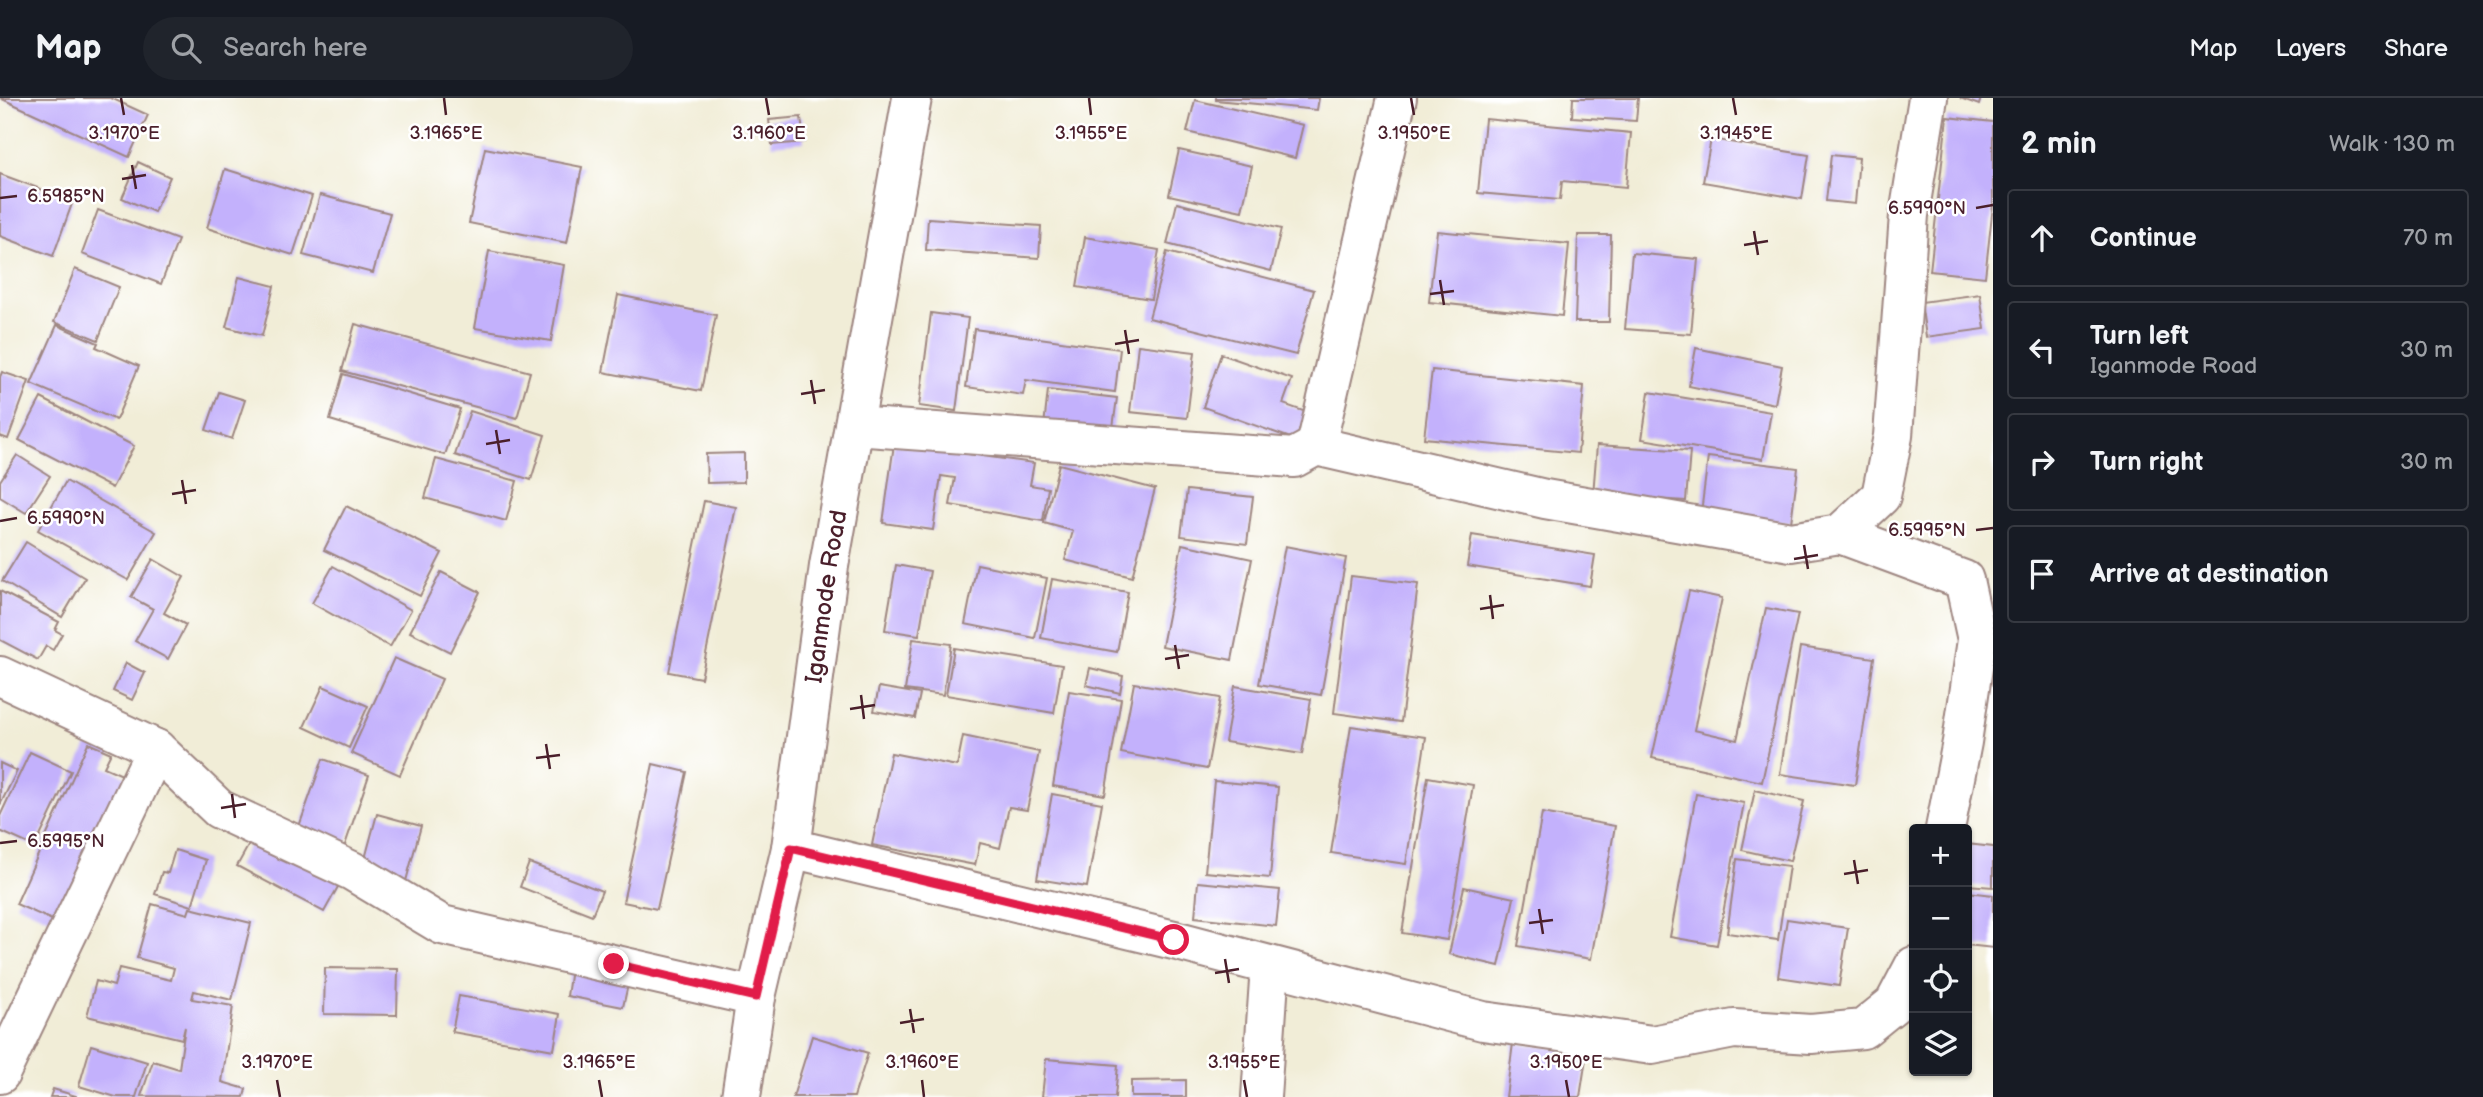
<!DOCTYPE html>
<meta charset="utf-8">
<style>
body{margin:0;font-family:"Balsamiq Sans",sans-serif;background:#20242c;color:#f1f3f6}
.controls{position:absolute;right:21px;bottom:21px;display:grid;overflow:hidden;border-radius:7px;box-shadow:0 2px 5px #0004}
.controls button{width:63px;height:63px;display:grid;place-items:center;padding:0;border:0;border-bottom:2px solid #363941;background:#171b24;color:#f1f3f6;font:35px sans-serif}
.stop{position:absolute;width:21px;height:21px;margin:-16px;border:5px solid #e11d48;border-radius:50%;background:#fff}
.stop.end{background:#e11d48;border-color:#fff;box-shadow:0 2px 7px #0008}
.list{margin:0;padding:0;list-style:none}
h2{display:flex;justify-content:space-between;align-items:center;height:91px;margin:0;padding:0 28px;font-size:30px}
h2 small{font-size:23px;font-weight:400;color:#9ea1a6}
.list li{display:grid;grid-template-columns:46px 1fr auto;gap:21px;align-items:center;box-sizing:border-box;height:98px;margin:0 14px 14px;padding:0 14px;border:2px solid #363941;border-radius:7px}
.list b{display:block;font-size:26px;white-space:nowrap}
.list p{margin:0;font-size:23px;white-space:nowrap;color:#9ea1a6}
.list em{font-size:23px;font-style:normal;color:#9ea1a6}
.icon{flex:none;width:38px;height:38px;fill:none;stroke:currentColor;stroke-width:2;stroke-linecap:round;stroke-linejoin:round}
.map{position:relative;flex:none;width:1993px;height:999px;overflow:hidden}
header{display:flex;align-items:center;gap:42px;box-sizing:border-box;height:98px;padding:0 35px;background:#171b24;border-bottom:2px solid #363941}
header strong{font-size:33px}
nav{display:flex;gap:38px;margin-inline-start:auto;font-size:24px}
.search{width:490px;height:63px;background:#20242c;display:flex;align-items:center;gap:18px;box-sizing:border-box;padding:0 24px;border-radius:38px;color:#9ea1a6;font-size:26px}
main{display:flex}
aside{flex:1;background:#171b24}
.map>svg:first-child{display:block}
</style>
<header>
<strong>Map</strong>
<div class="search"><svg class="icon" aria-label="search" viewBox="0 0 24 24"><circle cx="10" cy="10" r="6"/><path d="M15 15l6 6"/></svg>Search here</div>
<nav><a>Map</a><a>Layers</a><a>Share</a></nav>
</header>
<main>
<div class="map">
<svg width="1993" height="999" viewBox="0 0 1993 999">
<rect width="100%" height="100%" fill="#fff"/>
<filter id="ink" filterUnits="userSpaceOnUse"><feTurbulence type="fractalNoise" baseFrequency=".0143" numOctaves="2"/><feDisplacementMap in="SourceGraphic" scale="14" xChannelSelector="R" yChannelSelector="G"/><feConvolveMatrix kernelMatrix="1 2 1 2 8 2 1 2 1" color-interpolation-filters="sRGB"/></filter>
<filter id="wash" filterUnits="userSpaceOnUse"><feTurbulence type="fractalNoise" baseFrequency=".00686" numOctaves="4" result="noise"/><feDisplacementMap in="SourceGraphic" scale="28" xChannelSelector="R" yChannelSelector="G"/><feGaussianBlur stdDeviation="1.57" result="paint"/><feColorMatrix in="noise" values="0 0 0 0 0 0 0 0 0 0 0 0 0 0 0 0 0 1.4 0 .05"/><feComposite in="paint" operator="in"/></filter>
<g filter="url(#wash)">
<rect width="100%" height="100%" fill="#f1edd7"/>
<g id="blocks">
<g fill="#c3b1fc">
<polygon points="0,0 111,0 148,17 129,59"/>
<polygon points="1216,0 1319,0 1317,12 1216,2"/>
<polygon points="1573,0 1638,0 1636,23 1572,19"/>
<polygon points="1960,0 1981,0 1979,7"/>
<polygon points="1195,2 1303,27 1295,60 1187,34"/>
<polygon points="801,19 804,44 772,47 769,22"/>
<polygon points="1947,19 1993,24 1993,107 1985,179 1930,173"/>
<polygon points="1485,21 1631,35 1626,89 1562,83 1560,102 1478,95"/>
<polygon points="1711,41 1809,57 1802,101 1703,84"/>
<polygon points="485,50 582,69 567,145 469,125"/>
<polygon points="1179,52 1252,68 1242,113 1169,97"/>
<polygon points="1831,57 1859,60 1855,106 1826,103"/>
<polygon points="138,64 170,79 154,114 122,100"/>
<polygon points="225,71 312,98 293,157 207,130"/>
<polygon points="0,76 73,103 53,158 0,138"/>
<polygon points="320,97 390,115 373,175 303,157"/>
<polygon points="1177,105 1281,131 1271,173 1167,146"/>
<polygon points="98,112 178,142 161,186 82,156"/>
<polygon points="928,120 1041,128 1039,160 926,152"/>
<polygon points="1437,133 1569,146 1562,218 1429,204"/>
<polygon points="1578,137 1611,137 1609,224 1575,224"/>
<polygon points="1085,139 1159,152 1151,201 1077,189"/>
<polygon points="489,153 564,167 551,243 475,230"/>
<polygon points="1167,154 1314,192 1296,257 1149,220"/>
<polygon points="1632,155 1698,161 1691,236 1625,231"/>
<polygon points="75,171 119,189 98,242 54,224"/>
<polygon points="239,179 274,188 262,238 226,229"/>
<polygon points="1980,196 1985,231 1926,239 1921,204"/>
<polygon points="618,197 716,217 701,293 603,274"/>
<polygon points="931,215 968,220 956,313 919,308"/>
<polygon points="355,226 530,274 517,320 342,273"/>
<polygon points="57,227 98,245 96,249 139,268 116,322 31,286"/>
<polygon points="974,231 1120,251 1115,294 1026,282 1023,297 966,289"/>
<polygon points="1138,247 1195,254 1187,320 1130,314"/>
<polygon points="1696,250 1782,268 1775,306 1689,288"/>
<polygon points="1221,256 1292,281 1283,306 1309,315 1299,343 1203,309"/>
<polygon points="1432,272 1584,288 1578,355 1424,340"/>
<polygon points="2,274 29,283 8,341 0,338 0,279"/>
<polygon points="343,276 460,311 445,357 330,322"/>
<polygon points="1048,292 1117,300 1112,337 1044,328"/>
<polygon points="219,294 245,302 232,341 206,332"/>
<polygon points="1649,294 1771,314 1763,361 1642,341"/>
<polygon points="41,300 134,348 112,390 19,342"/>
<polygon points="470,313 545,337 531,382 455,357"/>
<polygon points="894,346 1034,365 1030,387 1048,390 1043,423 950,407 955,380 941,378 933,432 883,425"/>
<polygon points="1597,347 1690,353 1686,403 1593,397"/>
<polygon points="744,355 744,384 707,385 706,356"/>
<polygon points="17,357 50,378 26,415 0,399 0,383"/>
<polygon points="1708,359 1798,370 1791,425 1701,415"/>
<polygon points="436,361 517,383 506,423 425,400"/>
<polygon points="1059,366 1155,391 1132,479 1065,462 1073,433 1044,425"/>
<polygon points="66,383 156,434 128,482 38,432"/>
<polygon points="1187,392 1253,399 1247,446 1181,438"/>
<polygon points="704,403 736,409 701,580 669,574"/>
<polygon points="346,408 442,455 420,498 324,452"/>
<polygon points="1472,437 1595,457 1590,488 1467,468"/>
<polygon points="26,444 85,480 62,519 2,483"/>
<polygon points="1182,446 1252,461 1232,562 1162,548"/>
<polygon points="1285,448 1346,460 1321,597 1259,586"/>
<polygon points="153,461 184,479 164,515 186,527 168,561 135,543 153,511 131,499"/>
<polygon points="977,466 1047,480 1035,540 965,526"/>
<polygon points="896,467 930,473 919,537 885,532"/>
<polygon points="333,468 411,512 390,549 312,505"/>
<polygon points="441,474 480,494 450,554 410,534"/>
<polygon points="1351,478 1418,486 1401,624 1334,615"/>
<polygon points="1052,481 1128,494 1117,554 1041,540"/>
<polygon points="0,493 59,524 55,532 62,536 53,552 46,548 38,562 0,542"/>
<polygon points="1689,493 1722,500 1694,632 1737,642 1766,510 1798,516 1762,684 1652,660"/>
<polygon points="913,541 951,546 943,597 905,592"/>
<polygon points="1800,549 1874,560 1855,687 1780,676"/>
<polygon points="954,550 1062,567 1054,615 946,597"/>
<polygon points="394,560 442,581 400,677 351,655"/>
<polygon points="126,565 145,575 132,602 113,593"/>
<polygon points="1090,570 1123,578 1120,595 1086,587"/>
<polygon points="1134,585 1220,600 1207,671 1121,655"/>
<polygon points="323,588 368,608 349,650 304,629"/>
<polygon points="1235,588 1311,601 1302,656 1225,644"/>
<polygon points="879,589 920,596 915,620 874,613"/>
<polygon points="1069,593 1121,601 1105,697 1053,688"/>
<polygon points="1351,628 1426,639 1406,766 1331,755"/>
<polygon points="963,638 1039,654 1027,712 1009,709 1000,750 980,745 975,767 872,747 891,655 957,668"/>
<polygon points="88,645 111,655 104,669 129,680 63,827 16,806"/>
<polygon points="30,654 71,673 35,749 0,733 0,718"/>
<polygon points="323,661 369,677 343,753 296,737"/>
<polygon points="0,665 17,673 0,707"/>
<polygon points="653,666 687,674 657,811 623,804"/>
<polygon points="1428,679 1473,687 1447,842 1402,835"/>
<polygon points="1214,683 1278,689 1270,780 1205,774"/>
<polygon points="1755,692 1804,703 1790,763 1742,752"/>
<polygon points="1052,696 1102,705 1087,789 1037,781"/>
<polygon points="1696,696 1744,705 1717,847 1670,839"/>
<polygon points="1542,715 1615,728 1591,861 1518,848"/>
<polygon points="377,716 421,728 406,783 362,772"/>
<polygon points="257,732 344,778 324,814 237,768"/>
<polygon points="1967,746 1993,749 1993,789 1967,787"/>
<polygon points="175,752 206,762 192,808 155,796 162,774 168,775"/>
<polygon points="1737,761 1789,768 1778,842 1727,835"/>
<polygon points="529,765 602,793 592,817 520,789"/>
<polygon points="1198,784 1280,792 1276,828 1195,819"/>
<polygon points="1464,789 1514,800 1499,868 1449,856"/>
<polygon points="1967,794 1993,797 1993,850 1967,847"/>
<polygon points="152,806 188,816 190,810 251,825 232,902 194,893 192,901 233,908 222,984 246,991 244,999 141,998 153,963 179,971 185,929 182,941 87,918 96,883 114,888 119,870 171,882 174,870 137,860"/>
<polygon points="1787,821 1848,830 1839,888 1778,879"/>
<polygon points="325,870 398,871 397,917 324,916"/>
<polygon points="571,871 629,882 623,909 567,898"/>
<polygon points="459,898 560,916 554,952 452,934"/>
<polygon points="812,938 868,955 854,999 793,999"/>
<polygon points="1513,945 1587,954 1580,999 1506,999"/>
<polygon points="91,947 147,964 136,999 116,999 79,988"/>
<polygon points="1046,961 1118,967 1115,999 1042,999"/>
<polygon points="1186,982 1186,999 1131,999 1131,983"/>
<polygon points="53,991 76,998 76,999 50,999"/>
</g>
</g>
</g>
<g filter="url(#ink)">
<use href="#blocks" fill-opacity="0" stroke="#9e8681" stroke-width="2"/>
<g fill="none" stroke-linecap="round" stroke-linejoin="round">
<g stroke="#9e8681" stroke-width="42">
<g id="street">
<polyline points="854,328 1294,360 1316,348 1545,401 1791,444 1840,436 1881,398 1893,338 1909,117 1928,0"/>
<polyline points="1316,348 1397,0"/>
<polyline points="1840,436 1964,482 1977,542 1962,644 1945,731"/>
<polyline points="0,578 156,651 219,711 352,773 442,827 756,899"/>
<polyline points="791,750 1174,842 1483,923 1652,947 1734,931 1811,936 1863,931 1894,906 1914,868"/>
<polyline points="0,976 156,651"/>
<path id="s1" d="M741 999 756 899 791 750 829 468 912 0"/>
<polyline points="1261,999 1270,868"/>
</g>
</g>
<use href="#street" stroke="#fff" stroke-width="38"/>
</g>
</g>
<g fill="none" stroke-linecap="round" stroke-linejoin="round" filter="url(#ink)">
<polyline stroke="#e11d48" stroke-width="9" points="614,866 756,899 791,750 1174,842"/>
</g>
<path fill="none" stroke="#4a1f2b" stroke-width="2.5" d="M121 0 124 17M444 0 446 17M766 0 769 17M1089 0 1091 17M1411 0 1414 17M1733 0 1736 17M132 67 136 91M122 81 146 77M0 100 17 98M1976 110 1993 107M1754 133 1758 157M1744 147 1768 143M1440 182 1444 207M1430 196 1454 193M1125 232 1129 256M1115 246 1139 242M811 282 815 306M801 296 825 292M496 332 500 356M486 346 510 342M182 382 186 406M172 396 196 392M0 423 17 420M1976 432 1993 430M1804 447 1808 471M1794 461 1818 457M1490 497 1493 521M1480 511 1504 507M1175 547 1179 571M1165 561 1189 557M861 597 864 621M850 611 875 607M546 646 550 671M536 660 560 657M232 696 235 720M221 710 246 706M0 745 17 743M1854 762 1858 786M1844 776 1868 772M1539 811 1543 836M1529 825 1553 822M1225 861 1229 885M1215 875 1239 871M910 911 914 935M900 925 924 921M277 982 280 999M599 982 602 999M922 982 924 999M1244 982 1247 999M1566 982 1569 999"/>
<g text-anchor="middle" dominant-baseline="central" stroke-width="5" stroke-linejoin="round" paint-order="stroke">
<g font-size="24" fill="#4a1f2b" stroke="#fff">
<text stroke="none"><textPath href="#s1" startOffset="508">Iganmode Road</textPath></text>
</g>
</g>
<g font-size="18" text-anchor="middle" fill="#4a1f2b" stroke="#fff" stroke-width="5" stroke-linejoin="round" paint-order="stroke">
<text x="124" y="41">3.1970°E</text>
<text x="446" y="41">3.1965°E</text>
<text x="769" y="41">3.1960°E</text>
<text x="1091" y="41">3.1955°E</text>
<text x="1414" y="41">3.1950°E</text>
<text x="1736" y="41">3.1945°E</text>
<text x="66" y="104">6.5985°N</text>
<text x="1927" y="116">6.5990°N</text>
<text x="66" y="426">6.5990°N</text>
<text x="1927" y="438">6.5995°N</text>
<text x="66" y="749">6.5995°N</text>
<text x="277" y="970">3.1970°E</text>
<text x="599" y="970">3.1965°E</text>
<text x="922" y="970">3.1960°E</text>
<text x="1244" y="970">3.1955°E</text>
<text x="1566" y="970">3.1950°E</text>
</g>
</svg>
<div class="controls">
<button>+</button>
<button>−</button>
<button><svg class="icon" aria-label="locate" viewBox="0 0 24 24"><circle cx="12" cy="12" r="6"/><path d="M12 2v4M12 18v4M2 12h4M18 12h4"/></svg></button>
<button><svg class="icon" aria-label="layers" viewBox="0 0 24 24"><path d="M12 4l9 5-9 5-9-5zM3 14l9 5 9-5"/></svg></button>
</div>
<div class="stop" style="left:1174px;top:842px"></div>
<div class="stop end" style="left:614px;top:866px"></div>
</div>
<aside>
<h2>2 min<small>Walk · 130 m</small></h2>
<ul class="list">
<li><svg class="icon" aria-label="ahead" viewBox="0 0 24 24"><path d="M12 20V5M6 11l6-6 6 6"/></svg><div><b>Continue</b></div><em>70 m</em></li>
<li><svg class="icon" aria-label="left" viewBox="0 0 24 24"><path d="M17 20v-9H6M10 6l-5 5 5 5"/></svg><div><b>Turn left</b><p>Iganmode Road</p></div><em>30 m</em></li>
<li><svg class="icon" aria-label="right" viewBox="0 0 24 24"><path d="M7 20v-9h11M14 6l5 5-5 5"/></svg><div><b>Turn right</b></div><em>30 m</em></li>
<li><svg class="icon" aria-label="arrive" viewBox="0 0 24 24"><path d="M6 21V4h12l-3 4 3 4H6"/></svg><div><b>Arrive at destination</b></div></li>
</ul>
</aside>
</main>
